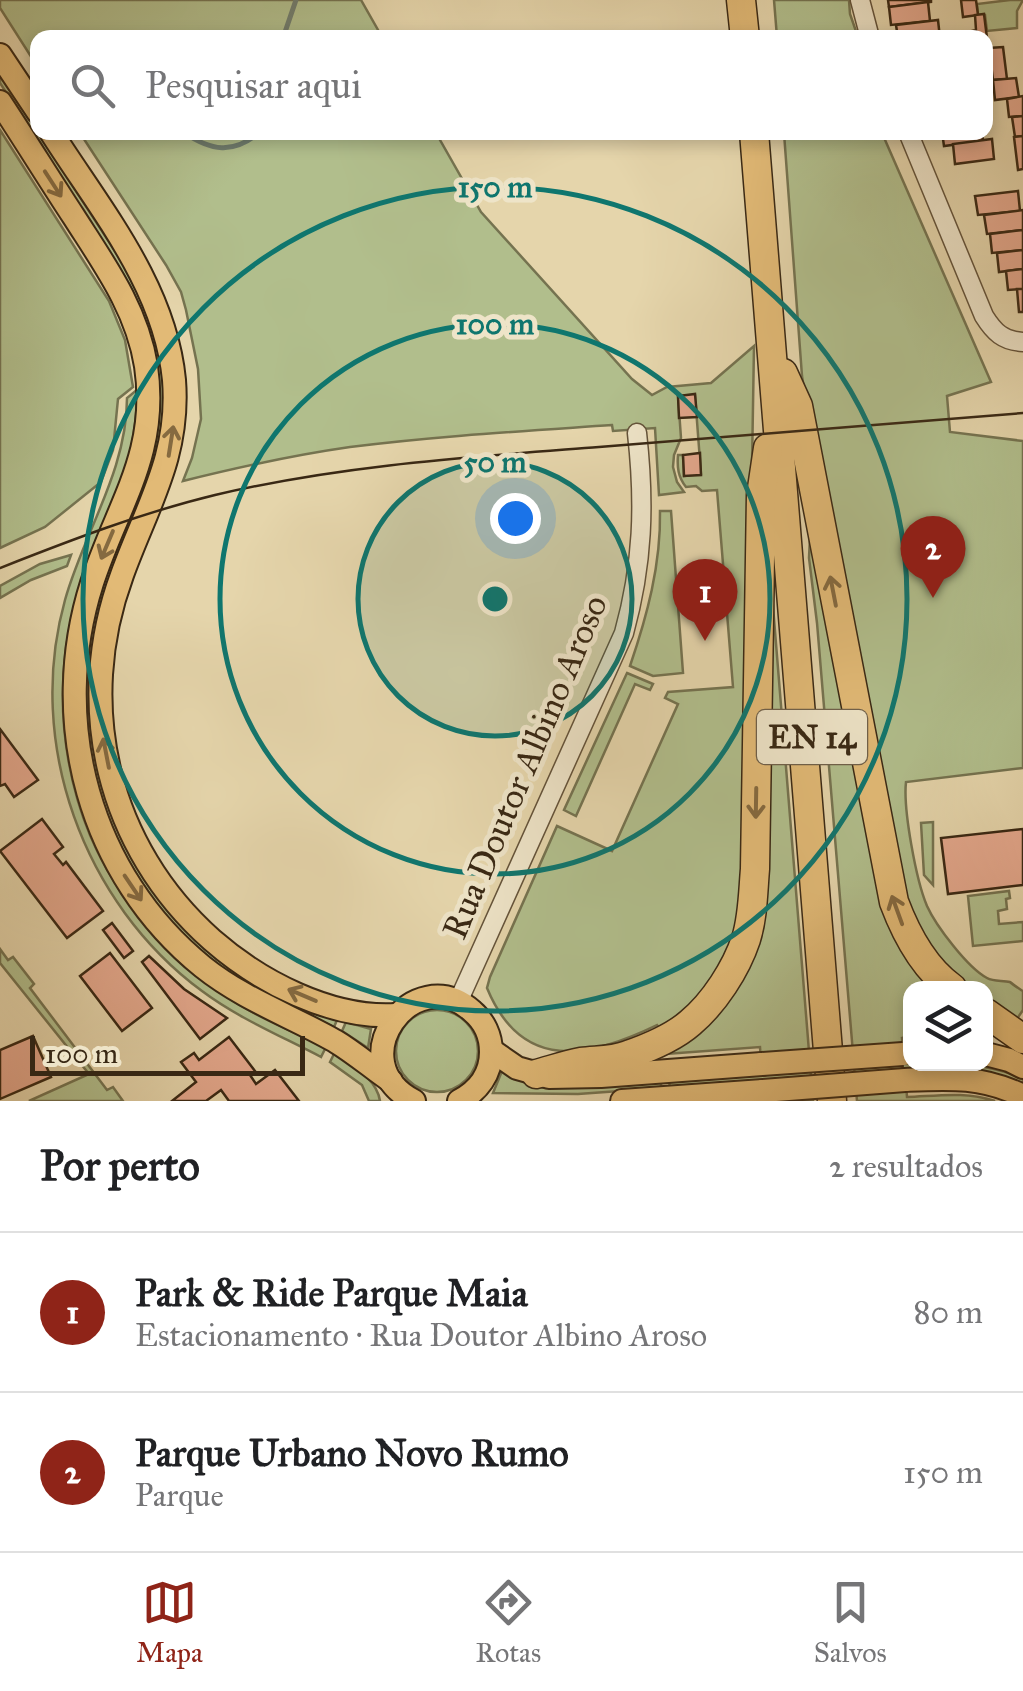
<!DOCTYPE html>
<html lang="pt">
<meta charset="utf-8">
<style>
body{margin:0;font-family:"IM FELL Great Primer",serif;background:#f2f2f2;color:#202124}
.controls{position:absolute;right:30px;bottom:30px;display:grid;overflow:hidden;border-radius:20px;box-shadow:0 5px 15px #0003}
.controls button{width:90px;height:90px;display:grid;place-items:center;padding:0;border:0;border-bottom:2px solid #e0e0e0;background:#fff;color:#202124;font:50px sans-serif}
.scale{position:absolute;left:30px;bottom:25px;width:275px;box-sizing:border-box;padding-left:10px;border:5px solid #392814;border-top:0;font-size:28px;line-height:35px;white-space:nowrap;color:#392814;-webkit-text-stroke:8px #eee4c8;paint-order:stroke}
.you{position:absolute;left:515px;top:518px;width:35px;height:35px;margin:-25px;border:8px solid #fff;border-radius:50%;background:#1a73e8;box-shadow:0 0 0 15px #1a73e833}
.badge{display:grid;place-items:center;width:65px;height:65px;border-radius:50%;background:#8f2418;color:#fff;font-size:32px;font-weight:700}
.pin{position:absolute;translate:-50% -82px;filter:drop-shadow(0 2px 5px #0008)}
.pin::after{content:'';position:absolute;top:52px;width:35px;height:30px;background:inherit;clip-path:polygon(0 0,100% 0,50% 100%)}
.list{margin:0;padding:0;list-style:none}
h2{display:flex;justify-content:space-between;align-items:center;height:130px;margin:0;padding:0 40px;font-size:42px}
h2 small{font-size:32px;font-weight:400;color:#757577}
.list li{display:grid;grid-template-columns:65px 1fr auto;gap:30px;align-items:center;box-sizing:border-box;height:160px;padding:0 40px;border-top:2px solid #e0e0e0}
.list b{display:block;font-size:38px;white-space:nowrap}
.list p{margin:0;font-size:32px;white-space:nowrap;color:#757577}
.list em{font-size:32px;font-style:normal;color:#757577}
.icon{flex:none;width:55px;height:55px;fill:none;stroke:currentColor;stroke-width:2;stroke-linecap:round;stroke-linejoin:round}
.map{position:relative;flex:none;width:1023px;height:1101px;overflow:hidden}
.search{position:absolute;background:#fff;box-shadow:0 5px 15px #0003;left:30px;right:30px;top:30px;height:110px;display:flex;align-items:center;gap:25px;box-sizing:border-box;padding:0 35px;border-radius:20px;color:#757577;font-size:38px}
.sheet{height:450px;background:#fff}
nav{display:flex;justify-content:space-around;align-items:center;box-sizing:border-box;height:140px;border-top:2px solid #e0e0e0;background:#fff;font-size:28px;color:#757577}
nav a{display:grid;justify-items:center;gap:5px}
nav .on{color:#8f2418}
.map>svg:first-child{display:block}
</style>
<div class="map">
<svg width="1023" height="1101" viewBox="0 0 1023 1101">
<rect width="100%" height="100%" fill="#e5d5ab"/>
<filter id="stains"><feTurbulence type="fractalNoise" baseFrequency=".002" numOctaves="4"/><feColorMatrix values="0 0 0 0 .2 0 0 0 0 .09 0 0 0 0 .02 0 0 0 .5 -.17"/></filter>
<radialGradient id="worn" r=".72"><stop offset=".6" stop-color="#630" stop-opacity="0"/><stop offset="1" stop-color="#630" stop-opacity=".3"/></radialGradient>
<g fill="#b1be8c" stroke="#757350" stroke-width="2.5">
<polygon points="0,0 361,0 382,37 38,38 37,66 0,8"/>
<polygon points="774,0 849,0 850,14 858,37 777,37"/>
<polygon points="1010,0 1023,0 1017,11 1017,28 987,31 985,15 978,15 977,4"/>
<path d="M0 74 126 268C155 323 170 372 161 435 159 445 158 456 155 465 137 518 109 567 97 622 69 745 115 860 203 946L337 1020 334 1027C298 1010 260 994 227 971 117 894 62 748 93 618 106 563 135 515 151 462 161 431 161 397 156 365 149 304 110 253 78 203 52 163 26 123 0 83Z"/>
<polygon points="0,130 109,301 125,340 133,387 118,399 113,450 101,482 45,527 0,548"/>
<path d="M80 133H436L481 212 632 379 652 395 667 387 711 383 754 346 745 885 737 938 701 998 661 1030 657 1025C589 1058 522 1073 487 988L490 977 557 826 612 851 678 704 665 698 668 692 733 687 717 490 702 491 696 486 686 487C678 477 677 467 678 455H683L684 476 701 474 695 395 678 396 681 438 674 455 673 467 677 482 684 492 659 495 655 428 613 431 612 425C525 431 437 436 350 447 294 455 239 467 183 481L192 458 201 419 198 369 186 310 181 292 166 265Z"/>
<path d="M784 133H882L991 382 947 396 950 432 1023 441V768L906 782C903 809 916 880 927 906 936 926 968 968 987 978 994 982 1003 980 1010 982 1011 983 1022 991 1023 991V1010L1014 1023 986 1002V988H968L951 976 909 918 813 444 802 376Z"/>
<path d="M138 389C136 420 133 450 123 479 109 523 85 562 74 607 49 704 66 817 126 899 137 913 151 925 163 937 177 952 191 968 206 981 241 1011 285 1028 326 1047L321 1057C281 1036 238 1018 202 991 83 903 25 743 65 600 84 532 127 471 127 398Z"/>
<path d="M660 511H671L683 673 653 676 630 666C647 616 661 565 660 511Z"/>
<path d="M810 537 869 828 938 988H910V1036L902 1038 904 1064C951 1064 979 1061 1023 1078V1084C982 1065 949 1067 905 1071L907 1097C936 1096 966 1091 995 1101H857L817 623 809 558Z"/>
<polygon points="71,555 67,566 31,580 0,598 0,586 40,564"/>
<polygon points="772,594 813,1101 764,1101 670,1088 669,1081 762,1074 760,1047 665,1054 738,976"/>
<polygon points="627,673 653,684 650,690 635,684 576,816 564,810"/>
<polygon points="933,822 933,885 924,875 921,823"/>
<polygon points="1009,891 1010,898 1006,899 1007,909 998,911 999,924 1023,922 1023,941 973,946 968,896"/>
<polygon points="0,949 8,960 13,957 34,984 30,988 107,1090 113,1087 123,1101 29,1101 89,1074 0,963"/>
<circle cx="437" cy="1051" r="41"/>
<polygon points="346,1022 371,1029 368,1048 342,1031"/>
<path d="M335 1052C352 1065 377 1079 380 1101H369L362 1085 330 1062Z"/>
<polygon points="502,1071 661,1082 661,1088 578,1094 493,1093"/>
</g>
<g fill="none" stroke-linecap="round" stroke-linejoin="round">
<g stroke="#717e6f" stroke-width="5">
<polyline points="283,38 296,0"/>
<path d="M183 132C211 151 233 155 260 132"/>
</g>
</g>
<g fill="#e4a88d" stroke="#392814" stroke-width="2.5">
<polygon points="888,0 931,0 931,2 889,7"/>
<polygon points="961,0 976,0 978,15 963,17"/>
<polygon points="928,2 930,21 891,25 889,7"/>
<polygon points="984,14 987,38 972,38 972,31 976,30 975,15"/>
<polygon points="938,20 940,38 898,38 896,25"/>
<polygon points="1003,47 1007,79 993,80 989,48"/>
<polygon points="1016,78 1019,97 995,100 993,80"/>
<polygon points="1023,96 1023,116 1009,117 1007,99"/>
<polygon points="1023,116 1023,136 1015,137 1012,117"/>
<polygon points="942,132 982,132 983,141 944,146"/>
<polygon points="1023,136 1023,169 1018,170 1014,137"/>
<polygon points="992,139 994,159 955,164 953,144"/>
<polygon points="1018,191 1020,211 978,215 975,196"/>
<polygon points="1023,210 1023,230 987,234 984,215"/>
<polygon points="1023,230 1023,250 992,253 990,234"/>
<polygon points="1023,250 1023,269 999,272 997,253"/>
<polygon points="1023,269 1023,289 1008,290 1006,271"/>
<polygon points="1017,289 1023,289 1023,312 1019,312"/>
<polygon points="695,394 697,417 679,418 678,396"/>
<polygon points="700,453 701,475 684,476 683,455"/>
<polygon points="0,729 38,780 14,797 5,784 0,786"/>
<polygon points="42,819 63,847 54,854 63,865 66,862 103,911 67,938 0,851"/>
<polygon points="1023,829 1023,885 948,894 941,838"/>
<polygon points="112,923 133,951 124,958 103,930"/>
<polygon points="110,953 152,1008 122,1031 80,976"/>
<polygon points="149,956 184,989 227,1018 200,1039 142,962"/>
<polygon points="33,1036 51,1077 0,1099 0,1050"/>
<polygon points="229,1037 255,1071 250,1075 256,1084 275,1070 299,1101 229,1101 221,1090 206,1101 172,1101 196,1082 181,1062 194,1053 199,1060"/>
</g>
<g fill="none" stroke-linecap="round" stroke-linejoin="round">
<g stroke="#64533a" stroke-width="21">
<g id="minor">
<polyline points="860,0 870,38"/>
<path d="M908 132 984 316C994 332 1003 341 1023 342"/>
<path d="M458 1002 624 633C643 564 645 504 637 433"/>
</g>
</g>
<g stroke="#392814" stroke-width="26">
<g id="major">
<polyline points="0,55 38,112"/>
<path d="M0 102C25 140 49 179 74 217 104 264 137 309 146 366 159 454 117 505 92 583 48 721 89 875 203 967 243 999 291 1016 335 1041 355 1053 372 1068 391 1081"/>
<path d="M51 132C100 209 165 286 174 380 180 456 147 506 122 575 74 705 107 847 212 940 260 982 331 1019 396 1015"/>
<polyline points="491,1050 517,1068 549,1077 601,1076 762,1064"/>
<polyline points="986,1054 1009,1060 1023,1067"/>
<path d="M905 1080C950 1078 982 1076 1023 1096"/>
<path d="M414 1101C339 1062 413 959 472 1011 484 1021 491 1036 491 1052 491 1074 478 1091 459 1101"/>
<polyline points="622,1101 763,1091"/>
</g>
</g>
<g stroke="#392814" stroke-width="31">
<g id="highway">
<polyline points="741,0 745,38"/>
<polyline points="754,132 832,1101"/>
<path d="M783 373 798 406 894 902C906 934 924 968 952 988"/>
<polyline points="986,1013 1023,1039"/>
<path d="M536 1074C551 1070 566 1065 581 1062 597 1060 613 1061 628 1055 648 1048 674 1037 690 1023 714 1003 736 969 746 939 753 917 753 892 755 869L761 495 768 448"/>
</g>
</g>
<use href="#minor" stroke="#eee4c8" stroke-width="18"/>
<use href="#major" stroke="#e2ba76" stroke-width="22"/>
<use href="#highway" stroke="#e2ba76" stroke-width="28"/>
<path stroke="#392814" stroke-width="2.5" d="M0 568C71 540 141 513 215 495 341 465 471 457 599 447 740 436 882 424 1023 413"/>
<g stroke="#392814" stroke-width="26" stroke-linecap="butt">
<g id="major-bridge">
<polyline points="762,1064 903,1054"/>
<polyline points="763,1091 905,1080"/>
</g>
</g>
<use href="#major-bridge" stroke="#e2ba76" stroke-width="22"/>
</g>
<defs><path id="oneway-shaft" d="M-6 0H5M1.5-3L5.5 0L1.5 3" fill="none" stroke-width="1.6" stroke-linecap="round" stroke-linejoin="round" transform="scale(2.5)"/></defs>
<g stroke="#856a40">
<use href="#oneway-shaft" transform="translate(53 184) rotate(57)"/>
<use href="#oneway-shaft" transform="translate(171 441) rotate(-81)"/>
<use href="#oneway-shaft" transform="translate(107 545) rotate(113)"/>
<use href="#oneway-shaft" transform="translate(833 591) rotate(-101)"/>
<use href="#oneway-shaft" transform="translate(106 753) rotate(-101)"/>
<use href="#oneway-shaft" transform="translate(756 803) rotate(91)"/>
<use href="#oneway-shaft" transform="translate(133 888) rotate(56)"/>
<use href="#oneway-shaft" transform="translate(897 910) rotate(-110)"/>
<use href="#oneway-shaft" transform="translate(302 995) rotate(-157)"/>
</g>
<circle cx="495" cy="599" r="137" fill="#0f766e" fill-opacity=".12"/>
<g fill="none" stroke="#0f766e" stroke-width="5">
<circle cx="495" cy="599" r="137"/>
<circle cx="495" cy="599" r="275"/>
<circle cx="495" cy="599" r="412"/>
</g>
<g text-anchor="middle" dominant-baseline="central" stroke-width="10" stroke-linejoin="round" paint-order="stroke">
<rect fill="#eee4c8" stroke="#6f604a" stroke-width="2.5" x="757" y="710" width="110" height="54" rx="8"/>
<g font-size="32" font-weight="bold" fill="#392814">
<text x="812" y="737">EN 14</text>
</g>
<g font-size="35" fill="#392814" stroke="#eee4c8">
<text transform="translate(525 767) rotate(-67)">Rua Doutor Albino Aroso</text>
</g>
</g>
<circle cx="495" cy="599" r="15" fill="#0f766e" stroke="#eee4c8" stroke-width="5"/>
<g font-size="30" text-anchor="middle" font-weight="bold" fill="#0f766e" stroke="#eee4c8" stroke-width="10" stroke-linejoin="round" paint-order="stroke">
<text x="495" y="197">150 m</text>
<text x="495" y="334">100 m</text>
<text x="495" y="472">50 m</text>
</g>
<rect width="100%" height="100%" filter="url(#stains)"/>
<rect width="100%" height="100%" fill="url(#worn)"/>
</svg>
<div class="controls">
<button><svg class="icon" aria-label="layers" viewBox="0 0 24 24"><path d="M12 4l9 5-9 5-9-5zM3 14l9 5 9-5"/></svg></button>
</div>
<div class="scale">100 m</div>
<div class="you"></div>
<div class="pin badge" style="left:705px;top:641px">1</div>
<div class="pin badge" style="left:933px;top:598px">2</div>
<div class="search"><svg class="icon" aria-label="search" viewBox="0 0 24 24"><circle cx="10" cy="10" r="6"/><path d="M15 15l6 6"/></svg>Pesquisar aqui</div>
</div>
<section class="sheet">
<h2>Por perto<small>2 resultados</small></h2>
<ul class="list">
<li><span class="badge">1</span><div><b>Park &amp; Ride Parque Maia</b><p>Estacionamento · Rua Doutor Albino Aroso</p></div><em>80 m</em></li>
<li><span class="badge">2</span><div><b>Parque Urbano Novo Rumo</b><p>Parque</p></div><em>150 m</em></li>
</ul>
</section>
<nav>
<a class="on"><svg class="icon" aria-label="map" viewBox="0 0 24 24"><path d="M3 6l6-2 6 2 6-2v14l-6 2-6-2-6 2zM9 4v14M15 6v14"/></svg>Mapa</a>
<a><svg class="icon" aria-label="directions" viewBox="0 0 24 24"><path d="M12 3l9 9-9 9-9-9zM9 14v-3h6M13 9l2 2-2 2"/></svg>Rotas</a>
<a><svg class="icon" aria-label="saved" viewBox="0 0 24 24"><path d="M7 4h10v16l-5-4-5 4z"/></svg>Salvos</a>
</nav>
